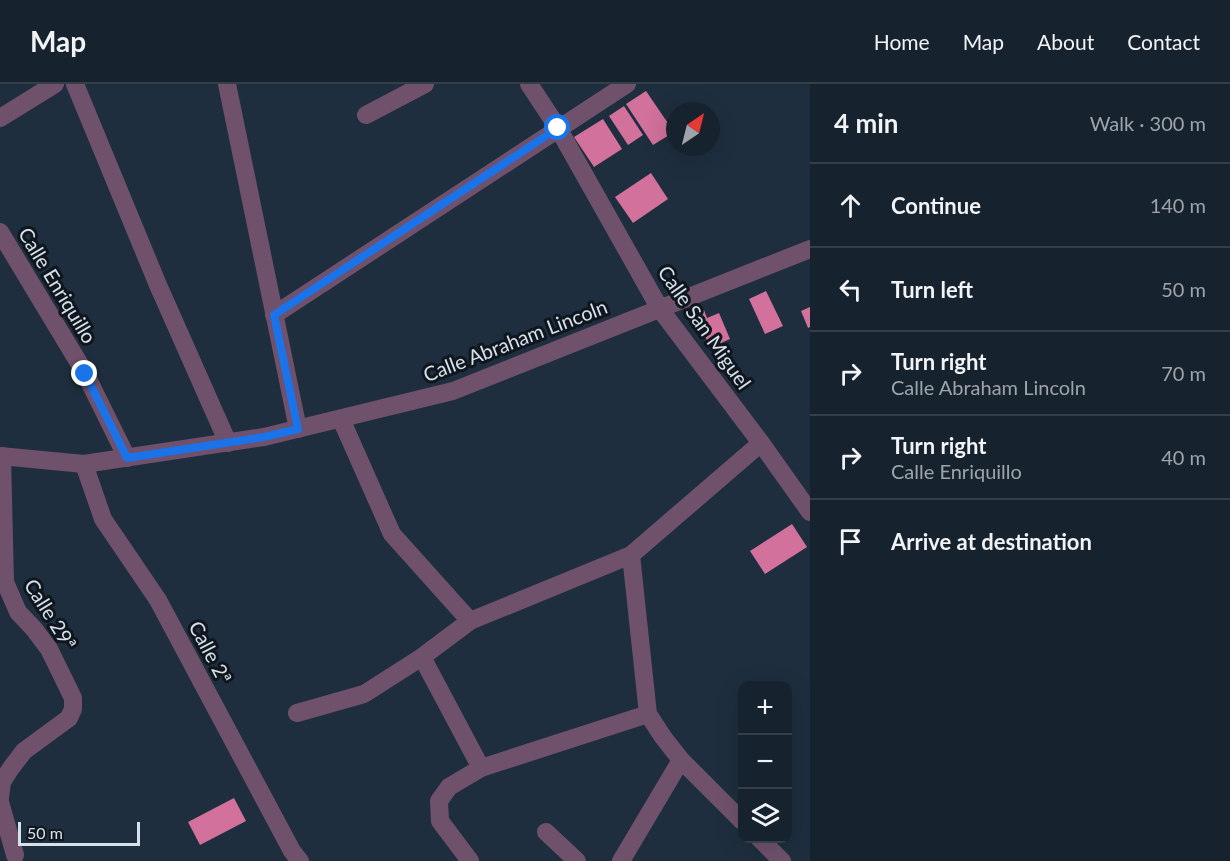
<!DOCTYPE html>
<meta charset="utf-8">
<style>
body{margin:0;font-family:Lato,sans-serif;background:#1f2a36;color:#f1f3f6}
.controls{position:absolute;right:18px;bottom:18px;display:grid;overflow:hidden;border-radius:12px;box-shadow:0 6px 24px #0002}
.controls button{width:54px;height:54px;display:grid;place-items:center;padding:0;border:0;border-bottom:2px solid #353f4a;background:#16222e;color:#f1f3f6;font:30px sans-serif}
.compass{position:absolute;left:666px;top:18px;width:54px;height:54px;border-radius:50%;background:#16222e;box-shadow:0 6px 24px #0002;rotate:35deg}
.scale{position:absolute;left:18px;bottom:15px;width:122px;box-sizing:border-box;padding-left:6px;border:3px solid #d7e1eb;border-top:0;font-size:16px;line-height:21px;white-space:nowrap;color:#d7e1eb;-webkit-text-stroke:4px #0f161d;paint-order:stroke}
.stop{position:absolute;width:18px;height:18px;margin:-14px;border:4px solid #1a73e8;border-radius:50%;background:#fff}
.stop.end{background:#1a73e8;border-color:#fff;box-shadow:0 2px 6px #0008}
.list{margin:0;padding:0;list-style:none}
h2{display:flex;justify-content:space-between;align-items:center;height:78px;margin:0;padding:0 24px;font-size:26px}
h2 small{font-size:20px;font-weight:400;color:#9ea4aa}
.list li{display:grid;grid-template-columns:39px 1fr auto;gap:18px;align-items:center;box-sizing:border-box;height:84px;padding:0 24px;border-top:2px solid #353f4a}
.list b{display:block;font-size:22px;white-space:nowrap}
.list p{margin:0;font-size:20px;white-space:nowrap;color:#9ea4aa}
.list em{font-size:20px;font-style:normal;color:#9ea4aa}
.icon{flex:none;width:33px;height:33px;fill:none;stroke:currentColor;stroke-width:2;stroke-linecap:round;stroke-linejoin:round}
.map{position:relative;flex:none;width:810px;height:777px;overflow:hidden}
header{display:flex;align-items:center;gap:36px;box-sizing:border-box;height:84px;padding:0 30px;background:#16222e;border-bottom:2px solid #353f4a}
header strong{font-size:28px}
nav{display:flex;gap:33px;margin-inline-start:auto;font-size:21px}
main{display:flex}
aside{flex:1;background:#16222e}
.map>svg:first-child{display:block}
</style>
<header>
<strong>Map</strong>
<nav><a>Home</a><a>Map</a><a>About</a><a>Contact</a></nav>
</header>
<main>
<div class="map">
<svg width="810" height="777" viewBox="0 0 810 777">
<rect width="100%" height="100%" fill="#1e2e3e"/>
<g fill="#d1719c">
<polygon points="646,7 674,48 653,61 626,20"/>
<polygon points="624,22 643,51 628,61 609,32"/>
<polygon points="603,35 622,65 594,83 574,53"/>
<polygon points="651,89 668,115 633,139 615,113"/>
<polygon points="766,207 783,242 765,250 749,215"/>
<polygon points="810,223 810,243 808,244 801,227"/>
<polygon points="704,226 707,234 719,229 730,255 710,264 696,230"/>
<polygon points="792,440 807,463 765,490 750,467"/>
<polygon points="234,714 246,737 200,761 188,738"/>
</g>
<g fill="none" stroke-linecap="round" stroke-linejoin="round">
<g stroke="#6f516c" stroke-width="18">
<polyline points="75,0 158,201 228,359"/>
<polyline points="227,0 298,345"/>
<polyline points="529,0 558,44 660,225 761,359 810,428"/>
<polyline points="366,31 425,0"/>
<polyline points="0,34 55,0"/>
<polyline points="0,148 85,289 127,374"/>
<polyline points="274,231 627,0"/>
<polyline points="341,335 392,450 470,537"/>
<polyline points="0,372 84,380 264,353 453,307 810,165"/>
<polyline points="84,380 103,435 158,516 292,767 300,777"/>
<polyline points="631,471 648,630 663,653 681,676 742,737"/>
<polyline points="422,573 481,684"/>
<polyline points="297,629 364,610 422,573 470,537 631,471 761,359"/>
<polyline points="0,714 2,698 11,684 24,667 69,634 73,625 73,614 49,565 34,545 18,528 5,498 2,372"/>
<polyline points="0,718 15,771"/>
<polyline points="546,748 577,777"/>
<polyline points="759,754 782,777"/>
<polyline points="470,777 440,737 439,717 449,703 481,684 648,630"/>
<polyline points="621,777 681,676"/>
</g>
</g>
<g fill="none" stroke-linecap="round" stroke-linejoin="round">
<polyline stroke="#1a73e8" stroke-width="8" points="85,290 127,374 264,353 298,345 274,231 558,44"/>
</g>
<g text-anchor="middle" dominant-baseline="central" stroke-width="6" stroke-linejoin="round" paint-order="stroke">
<g font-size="20" fill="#d7e1eb" stroke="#0f161d">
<text transform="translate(58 201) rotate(59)">Calle Enriquillo</text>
<text transform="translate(705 243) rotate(55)">Calle San Miguel</text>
<text transform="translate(515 256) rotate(-21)">Calle Abraham Lincoln</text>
<text transform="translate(51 530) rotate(58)">Calle 29ª</text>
<text transform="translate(211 568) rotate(62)">Calle 2ª</text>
</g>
</g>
</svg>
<div class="controls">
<button>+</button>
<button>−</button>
<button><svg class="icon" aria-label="layers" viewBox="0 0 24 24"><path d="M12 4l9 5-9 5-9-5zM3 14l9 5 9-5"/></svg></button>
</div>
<svg class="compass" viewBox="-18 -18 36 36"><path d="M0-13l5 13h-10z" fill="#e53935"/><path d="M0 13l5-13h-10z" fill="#9ea4aa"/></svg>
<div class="scale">50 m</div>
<div class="stop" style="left:558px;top:44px"></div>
<div class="stop end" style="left:85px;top:290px"></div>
</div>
<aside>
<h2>4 min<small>Walk · 300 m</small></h2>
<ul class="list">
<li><svg class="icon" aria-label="ahead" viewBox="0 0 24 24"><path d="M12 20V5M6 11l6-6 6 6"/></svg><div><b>Continue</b></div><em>140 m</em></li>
<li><svg class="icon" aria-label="left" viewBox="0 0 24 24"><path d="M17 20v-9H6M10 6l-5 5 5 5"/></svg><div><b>Turn left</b></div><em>50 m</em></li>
<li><svg class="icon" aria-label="right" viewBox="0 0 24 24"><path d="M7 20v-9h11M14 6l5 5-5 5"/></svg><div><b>Turn right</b><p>Calle Abraham Lincoln</p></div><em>70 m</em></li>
<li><svg class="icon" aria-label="right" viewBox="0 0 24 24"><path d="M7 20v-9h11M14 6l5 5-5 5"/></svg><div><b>Turn right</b><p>Calle Enriquillo</p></div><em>40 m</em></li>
<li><svg class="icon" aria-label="arrive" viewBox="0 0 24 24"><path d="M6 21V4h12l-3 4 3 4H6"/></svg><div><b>Arrive at destination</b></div></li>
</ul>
</aside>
</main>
